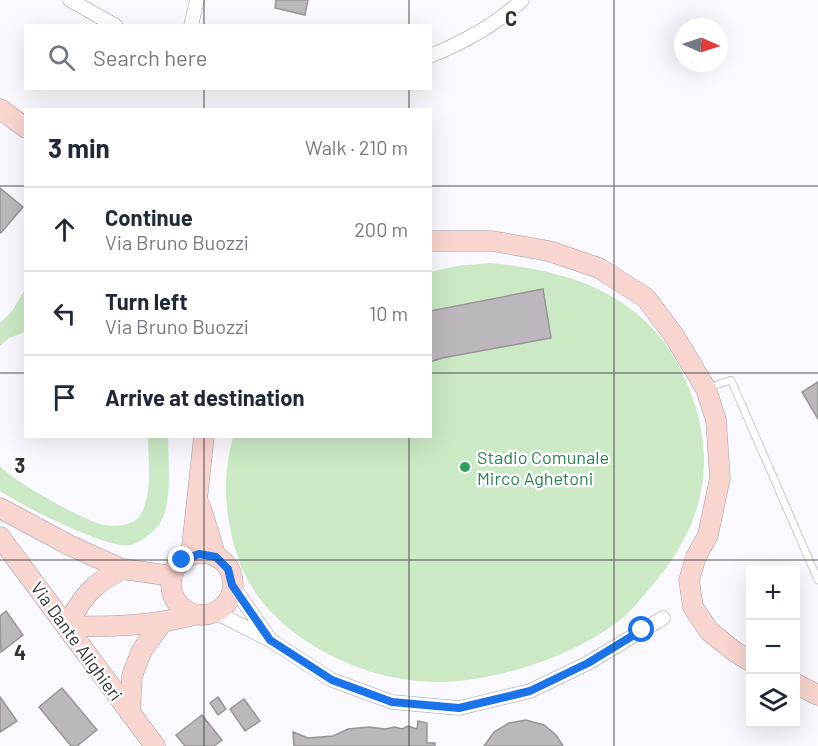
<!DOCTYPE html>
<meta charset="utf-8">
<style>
body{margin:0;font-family:Barlow,sans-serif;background:#f2f2f3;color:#1f2937}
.controls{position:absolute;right:18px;bottom:18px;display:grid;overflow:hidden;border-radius:0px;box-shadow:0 6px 24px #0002}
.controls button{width:54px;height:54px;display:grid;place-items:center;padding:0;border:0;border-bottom:2px solid #e0e1e3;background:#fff;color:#1f2937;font:30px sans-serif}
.compass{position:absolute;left:674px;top:18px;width:54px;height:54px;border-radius:50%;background:#fff;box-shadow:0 6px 24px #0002;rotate:93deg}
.stop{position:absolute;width:18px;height:18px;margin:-14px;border:4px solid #1a73e8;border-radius:50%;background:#fff}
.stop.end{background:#1a73e8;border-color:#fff;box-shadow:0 2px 6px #0008}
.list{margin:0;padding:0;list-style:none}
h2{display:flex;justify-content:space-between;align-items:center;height:78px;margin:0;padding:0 24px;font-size:26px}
h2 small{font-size:20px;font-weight:400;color:#747a83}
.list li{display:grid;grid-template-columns:39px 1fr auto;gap:18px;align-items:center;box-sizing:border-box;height:84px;padding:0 24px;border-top:2px solid #e0e1e3}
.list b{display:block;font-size:22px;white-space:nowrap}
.list p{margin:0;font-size:20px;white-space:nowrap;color:#747a83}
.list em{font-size:20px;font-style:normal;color:#747a83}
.icon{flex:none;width:33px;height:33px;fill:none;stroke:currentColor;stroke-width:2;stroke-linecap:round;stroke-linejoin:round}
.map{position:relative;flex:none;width:818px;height:746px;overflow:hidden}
.search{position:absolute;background:#fff;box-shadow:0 6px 24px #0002;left:24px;top:24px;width:408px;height:66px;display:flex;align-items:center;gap:15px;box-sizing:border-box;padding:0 21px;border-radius:0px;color:#747a83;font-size:22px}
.panel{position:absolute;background:#fff;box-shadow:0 6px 24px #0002;left:24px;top:108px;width:408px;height:330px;border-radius:0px}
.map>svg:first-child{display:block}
</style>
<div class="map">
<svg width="818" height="746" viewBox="0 0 818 746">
<rect width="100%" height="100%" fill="#f9f9ff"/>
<g fill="#cbe9c5">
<path d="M490 263C578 271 655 299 689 388 719 464 703 527 650 588 642 597 634 608 625 616 580 654 502 680 444 682 395 683 347 668 306 641 277 622 253 596 240 564 225 522 221 479 233 437L430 436 431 272 456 266Z"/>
<polygon points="25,289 25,332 9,338 0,346 0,323 12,311"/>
<path d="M148 437H168C168 461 172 491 164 515 160 527 143 542 131 545 108 550 21 505 0 491V466C13 481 84 521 104 525 114 527 131 526 138 518 154 497 148 461 148 437Z"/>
</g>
<g fill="#bbb7bc" stroke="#999599" stroke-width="1.5">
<polygon points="276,0 308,0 305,15 275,8"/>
<polygon points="0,188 23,207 1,233 0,232"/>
<polygon points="543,289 551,338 442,358 430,362 430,311"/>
<polygon points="818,382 818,419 802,392"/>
<polygon points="6,611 23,635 1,652 0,616"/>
<polygon points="62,688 97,730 77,746 71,746 39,707"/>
<polygon points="0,697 17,721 0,732"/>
<polygon points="218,697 226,709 218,715 210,703"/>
<polygon points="244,699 260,721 245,731 230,709"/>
<polygon points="202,715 222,740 214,746 185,746 176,735"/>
<polygon points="526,720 544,725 556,735 563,746 484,746 494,732 509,723"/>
<polygon points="418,721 427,723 427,743 435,743 435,746 294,746 293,732 308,738 333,736 348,729 369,727 385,729 395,727 402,729 408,726 417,729"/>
</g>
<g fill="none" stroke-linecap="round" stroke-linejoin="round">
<g stroke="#a0a0a5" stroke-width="8">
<polyline id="lane" points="707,388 731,380 818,580"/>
</g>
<g stroke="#a0a0a5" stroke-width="15">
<g id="street">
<polyline points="70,0 116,26"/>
<polyline points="191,26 197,0"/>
<path d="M430 56C464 42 496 25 522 0"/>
<polyline points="232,585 269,638"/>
<polyline points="215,612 270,640 332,680 392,702 459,708 530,691 588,663 663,618"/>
</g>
</g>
<g stroke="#a0a0a5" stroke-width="21">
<g id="secondary">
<polyline points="0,109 26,128"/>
<polyline points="430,241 492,241 549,251 599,268 646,298 673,334 706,389 716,420 720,478 708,535 696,557 689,580 693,607 709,631 734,651 750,661"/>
<polyline points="200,505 216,557"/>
<polyline points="0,508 69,545 122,569 172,576"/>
<polyline points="0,537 155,746"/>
<circle cx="202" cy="584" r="31"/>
<polyline points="191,555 204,436"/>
<path d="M67 626C112 627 151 626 194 615"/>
<path d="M67 626C83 596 91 585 122 569"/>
<polyline points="796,684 818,695"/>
<polyline points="130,713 132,676 142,650 162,623"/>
</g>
</g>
<use href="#lane" stroke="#fff" stroke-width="7"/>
<use href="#street" stroke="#fff" stroke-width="14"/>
<use href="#secondary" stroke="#f9d5cf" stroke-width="20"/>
</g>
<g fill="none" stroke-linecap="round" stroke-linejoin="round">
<polyline stroke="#1a73e8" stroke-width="8" points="182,560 199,554 216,557 228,569 232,585 270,640 332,680 392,702 459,708 530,691 588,663 642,630"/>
</g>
<path fill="none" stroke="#313234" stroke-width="1.5" stroke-opacity="0.55" d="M204 0V26M409 0V26M614 0V746M204 88V110M409 88V110M0 186H26M430 186H818M0 373H26M430 373H818M204 436V746M409 436V746M0 560H818"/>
<circle fill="#2e9e5b" stroke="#fff" stroke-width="2" cx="465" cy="467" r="6"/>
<g text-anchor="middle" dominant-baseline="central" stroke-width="5" stroke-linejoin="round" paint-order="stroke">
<g font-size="18" fill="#27864d" stroke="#fff" text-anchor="start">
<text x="477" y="457">Stadio Comunale<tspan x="477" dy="21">Mirco Aghetoni</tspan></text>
</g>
<g font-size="18" fill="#313234" stroke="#fff">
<text transform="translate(77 641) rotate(54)">Via Dante Alighieri</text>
</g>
</g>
<g font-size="20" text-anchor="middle" font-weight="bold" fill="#313234" stroke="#fff" stroke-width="5" stroke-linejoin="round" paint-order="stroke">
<text x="511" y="26">C</text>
<text x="20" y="473">3</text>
<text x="20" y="660">4</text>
</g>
</svg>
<div class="controls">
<button>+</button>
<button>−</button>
<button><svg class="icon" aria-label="layers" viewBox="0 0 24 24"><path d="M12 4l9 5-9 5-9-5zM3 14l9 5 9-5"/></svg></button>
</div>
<svg class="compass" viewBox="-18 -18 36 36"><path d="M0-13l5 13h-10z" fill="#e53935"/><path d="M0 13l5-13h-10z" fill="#747a83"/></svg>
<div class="stop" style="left:642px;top:630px"></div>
<div class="stop end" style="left:182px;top:560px"></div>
<div class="search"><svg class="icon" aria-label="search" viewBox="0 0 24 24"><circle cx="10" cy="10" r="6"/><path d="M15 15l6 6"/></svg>Search here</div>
<section class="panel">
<h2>3 min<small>Walk · 210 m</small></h2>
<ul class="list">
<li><svg class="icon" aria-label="ahead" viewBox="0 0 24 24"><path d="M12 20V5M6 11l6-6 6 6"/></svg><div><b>Continue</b><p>Via Bruno Buozzi</p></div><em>200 m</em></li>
<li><svg class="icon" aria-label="left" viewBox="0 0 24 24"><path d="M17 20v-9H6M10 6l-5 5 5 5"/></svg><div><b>Turn left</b><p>Via Bruno Buozzi</p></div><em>10 m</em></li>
<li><svg class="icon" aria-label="arrive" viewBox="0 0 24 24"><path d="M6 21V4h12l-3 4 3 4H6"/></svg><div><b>Arrive at destination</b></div></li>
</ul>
</section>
</div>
